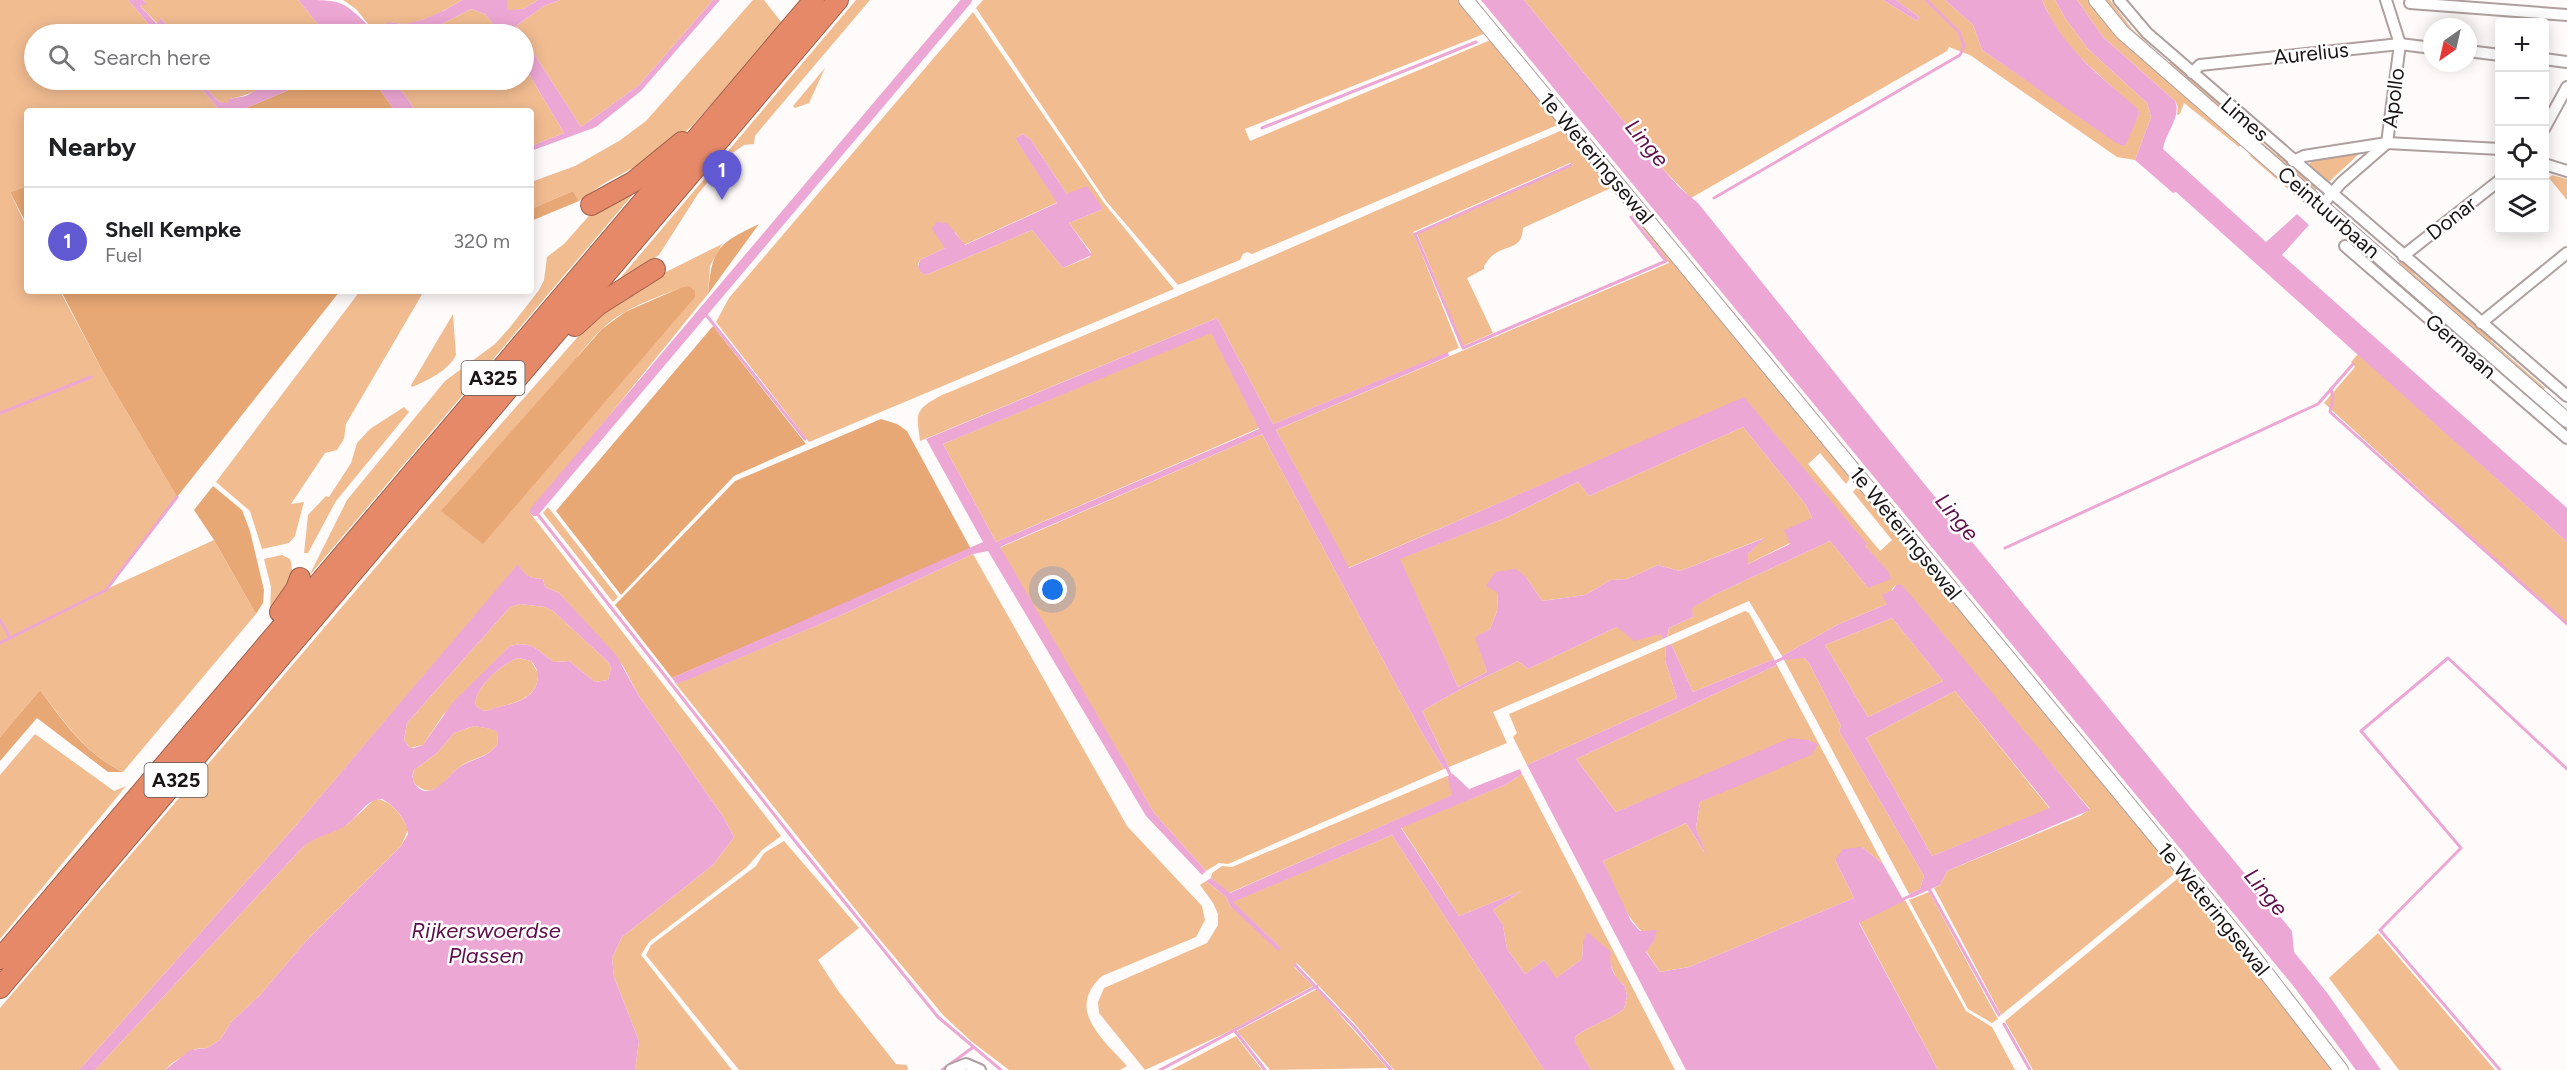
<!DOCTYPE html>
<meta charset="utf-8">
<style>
body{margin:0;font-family:Figtree,sans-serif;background:#f6f6f6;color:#202124}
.controls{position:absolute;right:18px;top:18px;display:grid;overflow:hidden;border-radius:6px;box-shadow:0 3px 15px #0003}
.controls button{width:54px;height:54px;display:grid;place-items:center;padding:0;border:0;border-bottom:2px solid #e0e0e0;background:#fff;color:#202124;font:30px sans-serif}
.compass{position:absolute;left:2423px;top:18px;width:54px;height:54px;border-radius:50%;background:#fff;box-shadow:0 3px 15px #0003;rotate:214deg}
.you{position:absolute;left:1053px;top:590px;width:21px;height:21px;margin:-15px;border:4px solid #fff;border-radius:50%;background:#1a73e8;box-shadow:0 0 0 9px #1a73e833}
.badge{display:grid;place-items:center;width:39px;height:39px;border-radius:50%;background:#6159d2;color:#fff;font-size:20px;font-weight:700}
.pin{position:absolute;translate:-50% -50px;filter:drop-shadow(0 2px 3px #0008)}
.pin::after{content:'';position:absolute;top:32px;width:21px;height:18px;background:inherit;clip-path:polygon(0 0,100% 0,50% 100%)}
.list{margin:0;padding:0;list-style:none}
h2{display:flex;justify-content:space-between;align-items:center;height:78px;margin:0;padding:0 24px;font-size:26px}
h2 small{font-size:20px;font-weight:400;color:#757577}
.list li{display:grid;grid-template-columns:39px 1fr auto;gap:18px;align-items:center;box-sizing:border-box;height:108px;padding:0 24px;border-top:2px solid #e0e0e0}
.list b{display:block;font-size:22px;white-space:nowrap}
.list p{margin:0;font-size:20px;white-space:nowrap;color:#757577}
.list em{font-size:20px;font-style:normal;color:#757577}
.icon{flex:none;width:33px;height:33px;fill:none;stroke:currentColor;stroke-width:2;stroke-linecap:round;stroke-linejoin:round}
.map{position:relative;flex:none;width:2567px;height:1070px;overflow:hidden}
.search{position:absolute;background:#fff;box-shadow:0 3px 15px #0003;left:24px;top:24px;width:510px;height:66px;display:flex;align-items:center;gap:15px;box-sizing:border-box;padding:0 21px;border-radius:33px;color:#757577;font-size:22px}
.panel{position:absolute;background:#fff;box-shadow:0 3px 15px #0003;left:24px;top:108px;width:510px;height:186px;border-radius:6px}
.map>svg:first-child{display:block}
</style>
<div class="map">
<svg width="2567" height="1070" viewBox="0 0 2567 1070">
<rect width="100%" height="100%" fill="#fefbfa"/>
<g fill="#f2bc91" fill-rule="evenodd">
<path d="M0 0H128L157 34H34V80H194L220 111H27V186L10 192 27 228V291H60L102 370 177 497 107 589 214 540 256 614 123 772C86 754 65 723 40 690L0 737Z"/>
<polygon points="143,0 298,0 326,34 173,34 161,18 158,24 140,6 146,3"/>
<path d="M343 0H462C445 10 425 22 404 24 400 24 394 22 390 23 383 24 380 30 373 30L356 9Z"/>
<polygon points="507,0 538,0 523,9 507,11"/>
<polygon points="560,0 713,0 639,85 581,127 524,38 524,34 516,26 544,6"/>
<polygon points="753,0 764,0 782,23 693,125 664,151 603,184 579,201 573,191 531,209 531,182 575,166 619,141 646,121"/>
<polygon points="856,0 870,0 764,125 755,136 754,144 744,145 731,154 698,194 659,255 610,290"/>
<polygon points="983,0 1459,0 1486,33 1245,129 1250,141 1493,39 1560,124 1252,254 1247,252 1243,254 1240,260 1178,285 1106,201 976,8"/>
<polygon points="1524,0 1883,0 1917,21 1919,17 1896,0 1945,0 1973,25 1982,50 2123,146 2139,114 2138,111 2071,49 2053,23 2042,0 2055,0 2065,18 2088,49 2147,103 2151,117 2135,160 2117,157 1970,55 1949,47 1947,51 1691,198 1662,168"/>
<polygon points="2077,0 2090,0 2099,15 2116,35 2242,144 2239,147 2184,103 2180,114 2177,115 2178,107 2175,101 2103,37"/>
<polygon points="2106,0 2110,0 2132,29 2169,63 2172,60 2253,134 2250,137 2131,34"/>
<polygon points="471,9 485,14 501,34 422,34"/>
<path d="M973 12 1104 203 1174 289 809 442 716 322 729 298ZM1023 134 1031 140 1067 194 1101 210 1069 223 1091 252 1090 257 1063 268 1032 230 926 275 920 272 918 264 920 260 945 248 955 232 964 245 1058 202 1016 140V138Z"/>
<polygon points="524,66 564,133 531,146 531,111 416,111 394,80 524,80"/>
<polygon points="825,68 809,103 795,108 793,106"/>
<path d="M198 80H282C264 86 249 96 229 99V104L219 102Z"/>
<path d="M1567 130 1613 187 1523 228C1522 250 1508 244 1493 255 1490 257 1487 262 1484 266V269L1467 278 1493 333 1463 346 1417 234 1573 165 1570 163 1413 232 1459 348 1273 424 1217 318 920 441C917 414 913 411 940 396L1249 266 1560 131Z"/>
<polygon points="2254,136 2277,155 2279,153 2318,187 2314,192 2252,139"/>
<polygon points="2363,150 2330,181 2327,181 2309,165 2314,157"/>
<polygon points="2252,153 2307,201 2304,203 2250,156"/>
<polygon points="2552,175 2567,179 2567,200 2549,178"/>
<polygon points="640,186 309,576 347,500 445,381 495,344 511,326 539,290 544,280 547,257 564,244 595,209"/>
<polygon points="1632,215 1636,215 1852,475 1846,484 1820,453 1808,464 1880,551 1892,540 1853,492 1857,487 1862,486 2178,871 2001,1015 1934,888 1940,885 1947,871 2080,816 2090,809 1898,587 1896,585 1892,589 1887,604 1837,625 1782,656 1749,601 1667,637 1669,628 1693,617 1691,608 1714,595 1830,541 1868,588 1875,558 1865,546 1866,544 1744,398 1348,568 1276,430 1669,263"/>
<polygon points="2336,226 2384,267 2381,271 2348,245 2350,242 2333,228"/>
<path d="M722 244 710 266 708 294 530 513 781 836 762 850 747 867 649 942 641 955 732 1070H635L639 1041 614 977 612 958 622 937 713 865 734 837 724 818 639 696 623 666 559 593 545 587 543 579C530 579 525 575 518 565L298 823 79 1070H0V1008L405 533 598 314 662 274ZM680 288 577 357C585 348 593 337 602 329 623 308 654 299 680 288Z"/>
<polygon points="2402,260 2415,271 2414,274 2493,339 2491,341 2545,388 2543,391 2397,264"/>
<polygon points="2393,276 2541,404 2537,407 2390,280"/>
<polygon points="360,291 424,291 346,424 344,439 337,450 325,453 291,504 304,502 295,536 289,543 262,549 250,511 216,482"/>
<path d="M453 314 456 355C449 370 427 381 412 387L411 385Z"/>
<polygon points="1211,332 1259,428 996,542 943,444"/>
<polygon points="2358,354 2567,542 2567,624 2324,403 2355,367 2351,362"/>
<polygon points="404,407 409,412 336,501 308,553 304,553 308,515 326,496 329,497 351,463 357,443 370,429"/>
<polygon points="1743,427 1806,505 1812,518 1790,543 1748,564 1748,554 1764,538 1680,571 1658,565 1627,579 1611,580 1585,595 1542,601 1526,577 1498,593 1497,611 1490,629 1476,637 1487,672 1458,687 1399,559 1508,517 1578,482 1589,496"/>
<polygon points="1262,434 1421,731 1444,769 1228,864 1219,863 1206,871 1154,813 999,548"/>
<polygon points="548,507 618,597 613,602 543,513"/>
<path d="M973 554 1127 826 1202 906 1205 920 1196 937 1102 976C1065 1010 1103 1039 1127 1066L1120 1070H1009L971 1041 944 1016 872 930 676 684 837 617Z"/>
<path d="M282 555 290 559C297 578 283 598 270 610L271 587 264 559Z"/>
<path d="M520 604 545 607 553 611 609 663 611 668 608 680 595 682 569 661 554 662C537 651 533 640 510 646L443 715 423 745 410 748 404 740 407 723 510 607Z"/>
<polygon points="1745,611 1749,613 1774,659 1693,692 1671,644"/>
<polygon points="1892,618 1943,681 1868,717 1825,645"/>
<polygon points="1617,627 1660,634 1663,639 1493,712 1507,743 1449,767 1422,711 1459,690 1518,661 1528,669"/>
<polygon points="1666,646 1665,660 1677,698 1527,765 1513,737 1517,733 1509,714"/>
<path d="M518 658 531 661 538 673C539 701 510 703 489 710L484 711 476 706C472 689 503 663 518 658Z"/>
<polygon points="1792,658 1804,658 1809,663 1841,726 1839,731 1924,876 1920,889 1909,894 1784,660"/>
<path d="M1777 665 1883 864 1862 847 1835 860 1854 898 1689 967 1660 972 1646 951 1654 941C1625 922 1617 892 1603 861L1686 823 1705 853 1696 828 1700 802 1753 778 1670 790 1616 812 1576 759Z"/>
<polygon points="1955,691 2050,809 1932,856 1866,738"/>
<path d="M474 726 492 729 497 732 498 743C488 759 472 757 458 768 447 777 436 799 419 787 412 783 412 777 414 770L437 753 454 733Z"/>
<polygon points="35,734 114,791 126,786 0,939 0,775"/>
<path d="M1522 774 1675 1070H1591L1574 1043 1576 1036C1591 1025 1609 1020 1624 1009L1627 996 1625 986 1617 979 1609 962 1583 942 1582 959 1555 979 1544 960 1525 974 1507 949 1503 925 1493 910 1521 891 1459 916 1401 827 1505 785Z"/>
<polygon points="1447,776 1453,795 1229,893 1211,878 1212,873 1222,866 1232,867"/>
<path d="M375 799C390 799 403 816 408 830L401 846 306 941 260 995 231 1022 220 1040 207 1048 195 1049 172 1063 165 1070H95L303 847 309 841 348 824Z"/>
<polygon points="1392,835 1544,1070 1394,1070 1354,1023 1297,963 1294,967 1313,986 1230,1031 1145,1070 1099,1013 1098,1002 1104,988 1207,943 1218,925 1218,914 1213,903 1200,885 1206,881 1226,897 1230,906 1281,948 1232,902"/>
<polygon points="784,841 859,928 818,960 839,992 896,1064 907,1065 908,1070 739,1070 646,955 651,945 756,866 764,853"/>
<polygon points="2182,875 2336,1070 2033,1070 2005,1021"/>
<polygon points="1929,892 1998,1019 1992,1023 1968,1009 1909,900"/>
<polygon points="1905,900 1966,1011 1992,1027 2015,1070 1938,1070 1859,922"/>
<polygon points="2378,933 2495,1070 2399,1070 2329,978"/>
<polygon points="1317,989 1387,1068 1270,1070 1237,1031"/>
<polygon points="1236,1036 1262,1070 1171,1070"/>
</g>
<g fill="#e8a875">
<polygon points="312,80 373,80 395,111 239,111"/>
<polygon points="27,186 27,225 10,192"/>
<polygon points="573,191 579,201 531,221 531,209"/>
<path d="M759 224 708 294C712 247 718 244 759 224Z"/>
<polygon points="689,286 695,291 695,297 483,544 441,511 602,329 625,312 680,288"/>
<polygon points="61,291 340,291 177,497 102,370"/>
<polygon points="713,326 806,444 734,476 621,595 556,511"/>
<polygon points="881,419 897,424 907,431 971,549 672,678 615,605 735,481"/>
<polygon points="213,486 242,510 250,531 264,590 263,603 256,614 214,540 194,510"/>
<path d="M40 690C64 723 86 754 123 772H108L37 718 0 761V737Z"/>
</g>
<g fill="#eda7d4" fill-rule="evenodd">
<polygon points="128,0 143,0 147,4 140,6 157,24 161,18 173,34 157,34"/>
<path d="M298 0C344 0 342 0 373 30H378L388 22 404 24 422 20 445 10 462 0H507V10L523 9 538 0H560L544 6 516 26 521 34H501L485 14 471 9 422 34H326Z"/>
<polygon points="713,0 720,0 641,91 596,127 531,151 531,146 564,133 524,66 524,38 581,127 639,85"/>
<polygon points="1481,0 1524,0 1662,168 1680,188 1698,203 1922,481 2287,925 2292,931 2294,952 2328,994 2381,1070 2356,1070 2295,988"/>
<polygon points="1883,0 1896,0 1919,17 1917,21"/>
<path d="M1945 0H2042C2063 49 2099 75 2138 109L2139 114 2126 144 2123 146 2116 143 1982 50 1973 25Z"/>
<path d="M2055 0H2077L2103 37 2175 101C2182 117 2165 133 2163 149L2266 242 2297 214 2309 225 2282 255 2567 508V542L2176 192 2173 193 2135 160 2151 117 2147 103 2088 49 2065 18Z"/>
<polygon points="194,80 198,80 219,102 228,103 229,99 246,96 261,87 283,80 312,80 239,111 220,111"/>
<polygon points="373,80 394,80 416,111 395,111"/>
<polygon points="1023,134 1031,140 1067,194 1087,186 1102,207 1101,210 1069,223 1092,255 1063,268 1032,230 926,275 920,272 918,267 920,260 945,248 932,229 936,222 947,223 965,245 1057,203 1016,140 1016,138"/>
<path d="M1217 318 1273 424 1448 352 1449 356 1276 430 1349 568 1744 397 1867 544 1865 546 1888 571 1891 579 1868 588 1830 541 1714 595 1692 608 1693 617 1669 628 1667 637 1663 639 1660 634 1634 641 1617 627 1528 669 1518 661 1459 690 1422 711 1449 767 1444 769 1421 731 1262 434 1000 547 1154 813 1206 871 1202 875 1146 816 988 551 973 554 837 617 687 680 676 684 672 678 983 542 926 439ZM1211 333 1259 429 996 542 943 444ZM1743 427 1806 505 1812 518 1784 530 1790 544 1748 564V554L1765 538 1680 571 1658 565 1627 579 1611 580 1585 595 1542 601 1526 577 1516 569 1495 572 1486 586 1498 593 1497 611 1490 629 1475 637 1487 672 1458 687 1400 559 1508 517 1578 482 1589 496Z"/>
<path d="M518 564C524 575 531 579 543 579L545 587 559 593 616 655 639 696 724 818 734 837 713 865 622 937 612 958 614 977 639 1041 635 1070H165L190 1050 207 1048 220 1040 231 1022 260 995 306 941 401 846 408 834C407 820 394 805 382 799 367 799 360 814 349 823 335 834 316 835 303 847L95 1070H79L298 823ZM520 604 545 607 553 611 609 663 611 668 608 680 595 682 569 661 554 662C537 651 533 640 510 646L453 702 423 745 414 748H410L404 740 407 723 510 607ZM518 658 531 661C537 667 539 674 537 683 531 703 506 704 489 710L484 711 476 706C472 689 503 663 518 658ZM474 726 491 729 497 732 498 743C488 759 472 758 458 768 448 776 430 804 415 784 412 779 412 775 414 770L437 753 454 733Z"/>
<path d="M1896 585H1902L2090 810 1947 871 1940 885 1911 898 1909 894 1920 889 1924 876 1839 731 1841 726 1809 663 1804 658 1784 660 1782 656 1837 625 1887 604 1882 595 1893 590ZM1892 618 1943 681 1868 717 1825 645ZM1955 691 2050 808 1932 856 1866 738Z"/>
<polygon points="1671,644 1693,692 1774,659 1777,665 1576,759 1616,812 1790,738 1808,740 1818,744 1811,755 1700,802 1696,828 1707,856 1686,823 1603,861 1631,921 1640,931 1657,930 1654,941 1646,952 1660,972 1689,967 1854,898 1835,860 1843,849 1862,847 1883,864 1904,901 1859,923 1938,1070 1686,1070 1527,765 1677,698 1665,660 1666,646"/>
<path d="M1520 769 1522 774 1505 785 1401 828 1459 916 1521 891 1493 910 1503 925 1507 949 1525 974 1544 960 1556 978 1582 959 1583 942 1587 932 1611 952C1608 966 1614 977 1625 986L1627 996 1624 1009C1609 1020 1591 1025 1576 1036L1575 1043 1591 1070H1544L1392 835 1233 902 1281 948 1278 951 1230 906 1226 897 1206 881 1211 878 1230 893 1452 795 1447 776 1453 774 1469 789Z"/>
</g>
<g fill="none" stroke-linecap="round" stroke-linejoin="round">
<g stroke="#eda7d4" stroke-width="3">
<polyline points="1262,128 1476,42"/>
<polyline points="1571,165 1415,234 1463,348 1666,261 1631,217"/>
<polyline points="1714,198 1960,55 1964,46 1959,32 1926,0"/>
<polyline points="703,311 805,439"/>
<polyline points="2331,389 2333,399 2330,412 2567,624"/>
<polyline points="0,413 91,377"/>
<polyline points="535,511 795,841 938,1017 1001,1070"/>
<polyline points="2005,548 2318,404 2353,364"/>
<polyline points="0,620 10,638"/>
<polyline points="0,643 106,590 177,497"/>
<polyline points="1773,663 1786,657"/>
<polyline points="1446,766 1452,778"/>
<polyline points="1929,889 1999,1015"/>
<polyline points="1899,901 1912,895"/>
<polyline points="1295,965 1356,1029 1391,1070"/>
<polyline points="2004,1024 2030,1070"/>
<polyline points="1235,1031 1265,1070"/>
<polyline points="942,1070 972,1048"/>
<polyline points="1160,1070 1317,986"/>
<polyline points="2500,1070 2380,930 2461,848 2361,731 2448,658 2567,769"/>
</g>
<polyline stroke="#eda7d4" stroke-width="10" points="535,511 967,0"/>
<g stroke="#af9f9f" stroke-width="14">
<g id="minor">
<polyline points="2119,0 2147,33 2567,396"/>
<polyline points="2410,3 2567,15"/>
<polyline points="2468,51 2500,55"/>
<polyline points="2544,59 2567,62"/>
<polyline points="2192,73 2200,65 2400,44 2432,48"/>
<polyline points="2544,129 2567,87"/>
<polyline points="2293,161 2304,156 2387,143 2500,149"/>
<polyline points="2544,164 2567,171"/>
<polyline points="2321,206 2341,183 2387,143 2400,44 2386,0"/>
<polyline points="2345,246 2567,438"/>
<polyline points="2403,256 2500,180"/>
<polyline points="2481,323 2567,253"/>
<polyline points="951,1070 966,1064 980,1070"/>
</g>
</g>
<g stroke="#af9f9f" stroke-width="16">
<g id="tertiary">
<polyline points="1466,0 2240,939 2341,1070"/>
<polyline points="2096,0 2122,32 2567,420"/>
</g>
</g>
<g stroke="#9f604b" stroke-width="22">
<g id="motorway">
<polyline points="591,205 633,182 682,142"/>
<polyline points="575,326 598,305 655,269"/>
<polyline points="280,612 296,589 300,578"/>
<polyline points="0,959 814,0"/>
<polyline points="0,988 838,0"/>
</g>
</g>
<use href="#minor" stroke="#fff" stroke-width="10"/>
<use href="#tertiary" stroke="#fff" stroke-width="14"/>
<use href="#motorway" stroke="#e68969" stroke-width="20"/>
</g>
<g text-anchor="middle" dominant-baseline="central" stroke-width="5" stroke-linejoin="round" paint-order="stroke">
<g fill="#fff" stroke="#5f5a5a" stroke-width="1.5">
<rect x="461.5" y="361" width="63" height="34" rx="4.5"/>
<rect x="144.5" y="763" width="63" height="34" rx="4.5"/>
</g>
<g font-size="20" font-weight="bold" fill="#1a1414">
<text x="493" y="378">A325</text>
<text x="176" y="780">A325</text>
</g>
<g font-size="21" fill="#1a1414" stroke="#fff">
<text transform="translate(2311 53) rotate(-6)">Aurelius</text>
<text transform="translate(2393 98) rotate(-83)">Apollo</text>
<text transform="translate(2245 119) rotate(41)">Limes</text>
<text transform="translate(1597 158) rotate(50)">1e Weteringsewal</text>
<text transform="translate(2329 212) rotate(41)">Ceintuurbaan</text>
<text transform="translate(2451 218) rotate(-38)">Donar</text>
<text transform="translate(2461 346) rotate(41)">Germaan</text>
<text transform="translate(1906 533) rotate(51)">1e Weteringsewal</text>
<text transform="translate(2214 909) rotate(51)">1e Weteringsewal</text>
</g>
<g font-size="22" font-style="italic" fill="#5f0d4b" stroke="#fff">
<text transform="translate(1647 143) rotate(50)">Linge</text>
<text transform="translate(1957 517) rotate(50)">Linge</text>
<text transform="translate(2266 892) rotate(50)">Linge</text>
<text x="486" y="930">Rijkerswoerdse<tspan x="486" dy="25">Plassen</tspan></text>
</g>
</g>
</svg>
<div class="controls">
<button>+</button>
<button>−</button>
<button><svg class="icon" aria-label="locate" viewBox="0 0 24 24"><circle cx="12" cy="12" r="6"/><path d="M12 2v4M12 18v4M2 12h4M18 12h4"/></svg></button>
<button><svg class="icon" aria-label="layers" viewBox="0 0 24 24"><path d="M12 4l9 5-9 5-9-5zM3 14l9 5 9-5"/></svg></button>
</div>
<svg class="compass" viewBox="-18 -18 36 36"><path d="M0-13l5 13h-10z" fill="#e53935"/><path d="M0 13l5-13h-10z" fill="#757577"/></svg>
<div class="you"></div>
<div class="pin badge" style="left:722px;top:200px">1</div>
<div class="search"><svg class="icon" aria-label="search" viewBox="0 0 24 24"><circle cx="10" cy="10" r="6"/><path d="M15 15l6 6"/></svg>Search here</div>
<section class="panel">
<h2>Nearby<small></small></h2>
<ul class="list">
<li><span class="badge">1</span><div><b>Shell Kempke</b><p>Fuel</p></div><em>320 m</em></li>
</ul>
</section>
</div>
